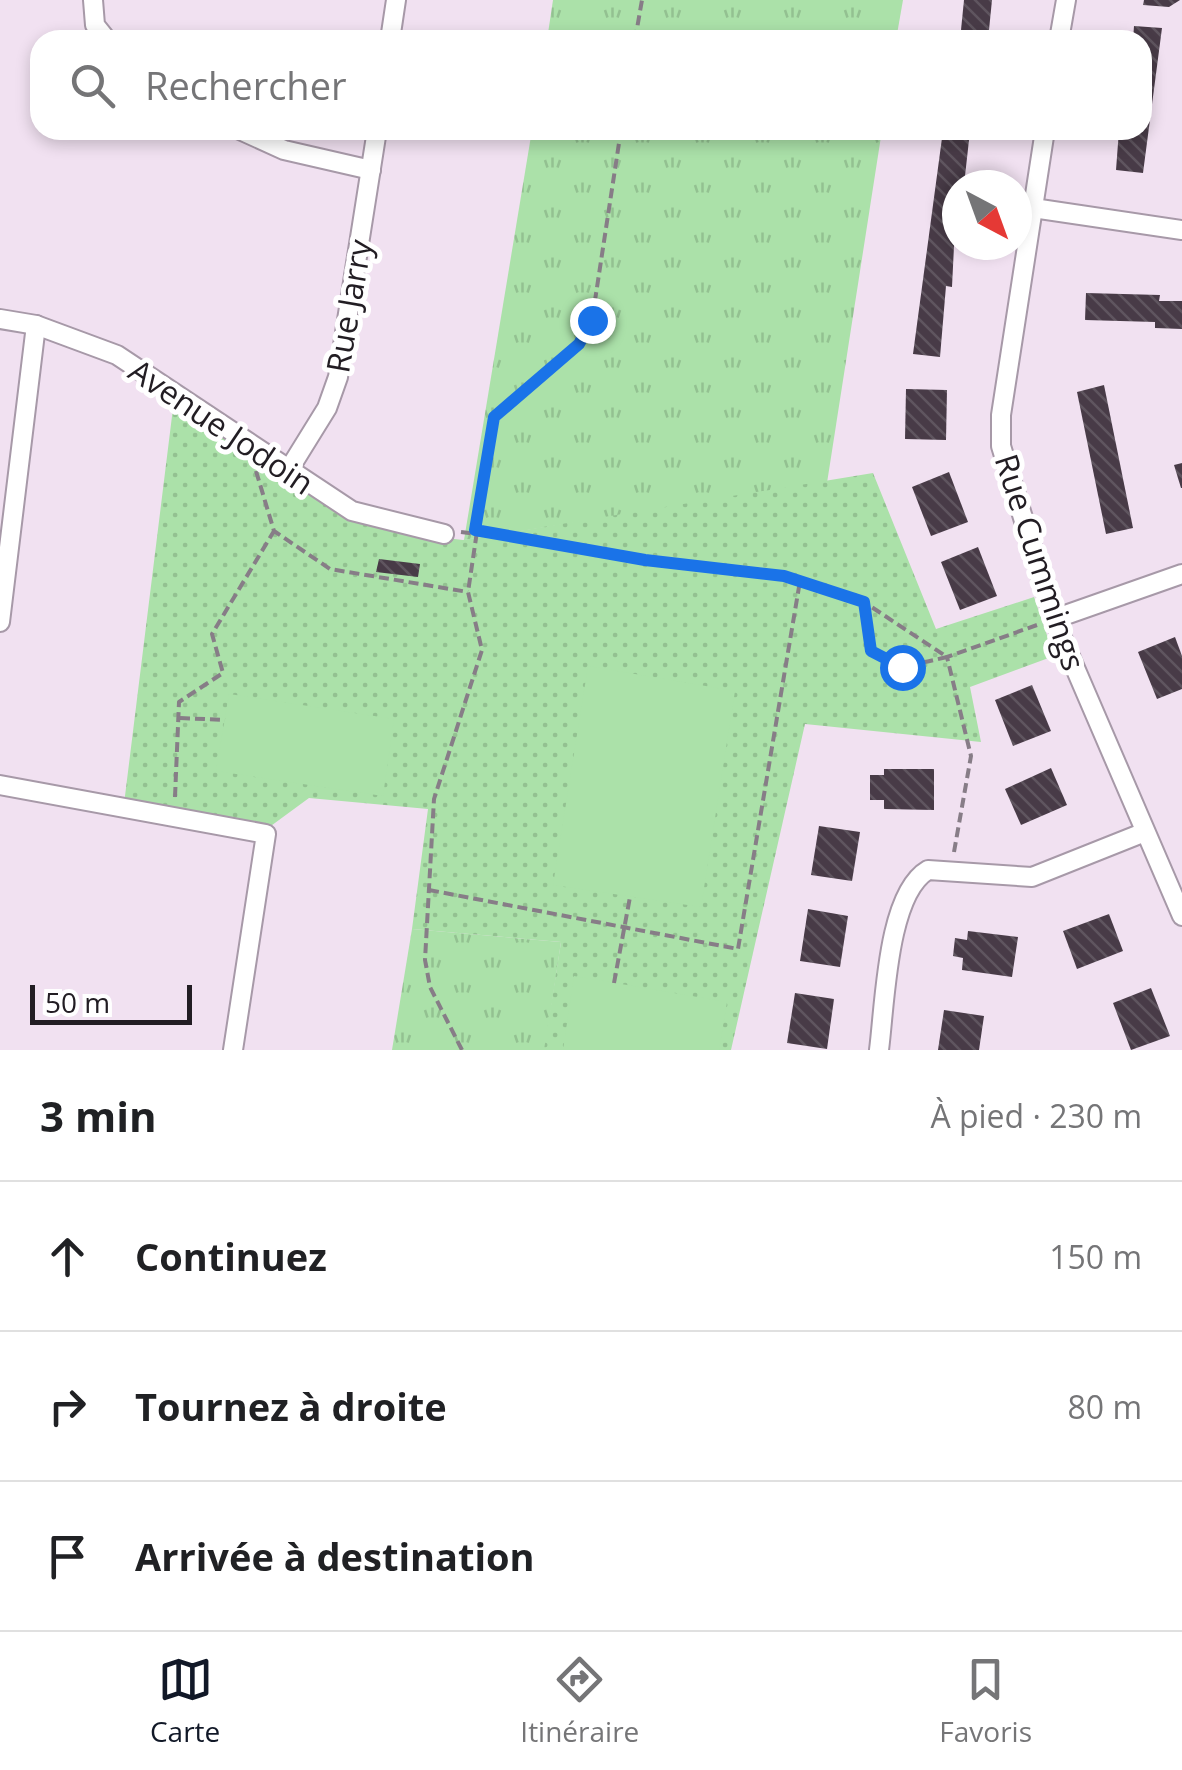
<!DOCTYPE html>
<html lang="fr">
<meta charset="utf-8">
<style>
body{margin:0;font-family:"Open Sans",sans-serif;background:#f2f2f2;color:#202124}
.compass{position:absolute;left:942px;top:170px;width:90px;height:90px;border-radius:50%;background:#fff;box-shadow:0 5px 15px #0003;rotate:139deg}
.scale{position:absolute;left:30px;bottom:25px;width:162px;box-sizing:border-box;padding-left:10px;border:5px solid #221d23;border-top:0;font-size:28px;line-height:35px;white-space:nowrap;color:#221d23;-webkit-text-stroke:8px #fff;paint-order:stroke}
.stop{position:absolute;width:30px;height:30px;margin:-22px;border:8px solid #1a73e8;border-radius:50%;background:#fff}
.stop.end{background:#1a73e8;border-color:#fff;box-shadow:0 2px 10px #0008}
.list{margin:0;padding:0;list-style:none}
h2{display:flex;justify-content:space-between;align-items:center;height:130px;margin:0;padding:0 40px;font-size:42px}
h2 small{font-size:32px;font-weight:400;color:#757577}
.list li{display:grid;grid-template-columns:65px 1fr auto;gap:30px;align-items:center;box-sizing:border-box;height:150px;padding:0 40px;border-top:2px solid #e0e0e0}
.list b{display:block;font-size:38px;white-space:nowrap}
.list em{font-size:32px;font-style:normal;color:#757577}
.icon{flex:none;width:55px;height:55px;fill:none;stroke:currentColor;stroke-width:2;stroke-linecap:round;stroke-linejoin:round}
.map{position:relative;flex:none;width:1182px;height:1050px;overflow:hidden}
.search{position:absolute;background:#fff;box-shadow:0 5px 15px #0003;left:30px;right:30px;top:30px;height:110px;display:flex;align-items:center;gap:25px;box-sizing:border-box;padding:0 35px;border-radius:30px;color:#757577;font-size:38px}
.sheet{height:580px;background:#fff}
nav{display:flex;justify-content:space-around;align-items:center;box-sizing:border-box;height:140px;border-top:2px solid #e0e0e0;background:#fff;font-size:28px;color:#757577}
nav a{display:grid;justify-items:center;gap:5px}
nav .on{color:#111827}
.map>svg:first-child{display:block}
</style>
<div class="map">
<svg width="1182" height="1050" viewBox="0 0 1182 1050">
<defs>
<pattern id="grass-tufts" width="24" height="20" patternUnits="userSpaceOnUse" patternTransform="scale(2.5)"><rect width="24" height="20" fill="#abe1a9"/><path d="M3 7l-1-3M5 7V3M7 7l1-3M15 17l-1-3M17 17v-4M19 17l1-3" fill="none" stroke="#93c191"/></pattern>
<pattern id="park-dots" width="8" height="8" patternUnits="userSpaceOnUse" patternTransform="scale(2.5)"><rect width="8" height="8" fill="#abe1a9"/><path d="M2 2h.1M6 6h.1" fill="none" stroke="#93c191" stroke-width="1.8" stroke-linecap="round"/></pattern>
<pattern id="building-back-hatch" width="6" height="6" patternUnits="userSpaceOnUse" patternTransform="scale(2.5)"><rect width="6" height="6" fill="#483b47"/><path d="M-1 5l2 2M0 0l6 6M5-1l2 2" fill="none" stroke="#5f555f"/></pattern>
</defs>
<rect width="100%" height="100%" fill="#f1e1f1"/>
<g fill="url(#grass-tufts)">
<polygon points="553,0 903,0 896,40 547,40"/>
<polygon points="532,130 882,130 827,483 464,540"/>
<polygon points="412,929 561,942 545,1050 392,1050"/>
</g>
<polygon fill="url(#park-dots)" points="174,400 349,516 403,533 463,540 873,473 936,629 1034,597 1054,656 970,687 981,742 805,724 731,1050 544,1050 561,942 412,929 428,809 309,798 264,831 124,804"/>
<g fill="#abe1a9">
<polygon points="588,666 735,691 701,907 553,885"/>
<polygon points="229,694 394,719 383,796 216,771"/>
<polygon points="574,976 727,1002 719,1050 563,1050"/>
</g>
<g fill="url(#building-back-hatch)">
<polygon points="964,0 992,0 988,40 960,40"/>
<polygon points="1144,0 1180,0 1169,7 1143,5"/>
<polygon points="1134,26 1162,28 1143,173 1116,170 1119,130 1142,130 1142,40 1133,40"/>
<polygon points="942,138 969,140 964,185 957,185 952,287 946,286 940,357 913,354"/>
<polygon points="1086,293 1160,295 1159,301 1182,301 1182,329 1155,328 1155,322 1085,320"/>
<polygon points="1104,385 1133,528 1106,534 1077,392"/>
<polygon points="906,389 947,390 946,440 905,439"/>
<polygon points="1182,463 1182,488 1181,488 1174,465"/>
<polygon points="949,472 968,522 931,536 912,487"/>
<polygon points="978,547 997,596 960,610 941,562"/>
<polygon points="379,559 420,564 418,577 376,572"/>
<polygon points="1175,637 1182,656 1182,689 1157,699 1138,652"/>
<polygon points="1032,685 1051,731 1013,746 995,700"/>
<polygon points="1051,768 1067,805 1021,825 1005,789"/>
<polygon points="884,769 934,769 934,810 884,809 884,800 870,800 870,775 884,775"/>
<polygon points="819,826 860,832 852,881 811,875"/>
<polygon points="808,909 848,916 840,967 800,961"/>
<polygon points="1109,914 1123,951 1077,969 1063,931"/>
<polygon points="968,931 1018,937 1012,977 962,970 963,958 953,956 955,938 967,940"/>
<polygon points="1151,988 1170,1036 1131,1050 1113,1003"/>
<polygon points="795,993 834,999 827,1049 787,1043"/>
<polygon points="944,1010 984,1016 979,1050 938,1050"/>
</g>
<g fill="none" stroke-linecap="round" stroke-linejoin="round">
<g stroke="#a799a8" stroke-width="22">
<g id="minor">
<polyline points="93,0 95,25 107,40"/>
<polyline points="390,40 396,0"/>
<polyline points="1059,40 1066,0"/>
<polyline points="240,130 284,150 371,170"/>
<polyline points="1045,130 1001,415 1001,446 1054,619 1182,916"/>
<polyline points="1033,208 1182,230"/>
<polyline points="0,319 36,325 117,355 352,511 444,534"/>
<polyline points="288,471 327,408 338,377 377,130"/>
<polyline points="1054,619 1182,574"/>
<polyline points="0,622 36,325"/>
<polyline points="0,785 266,834 233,1050"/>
<path d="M879 1050C885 1004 887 894 928 870L1032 877 1145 832"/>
</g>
</g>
<g stroke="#877d87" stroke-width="4" stroke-dasharray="10 5" stroke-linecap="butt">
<polyline points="635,40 642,0"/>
<polyline points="256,471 274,531 330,569 468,592"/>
<polyline points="461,532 783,576 864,602 947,657"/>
<path d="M864 602 871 651C897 671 916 664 947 657"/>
<polyline points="901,679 902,667"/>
<polyline points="180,718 225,720"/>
<polyline points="175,797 179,702 223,673 212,634 274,531"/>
<polyline points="954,852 971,756 947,657 1037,625"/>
<polyline points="429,890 738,949 800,581"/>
<polyline points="614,983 630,897"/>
<polyline points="462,1050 430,987 425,960 434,799 482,650 468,592 494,417 579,344 592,320 621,130"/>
</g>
<use href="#minor" stroke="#fff" stroke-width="18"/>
</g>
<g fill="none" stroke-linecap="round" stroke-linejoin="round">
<polyline stroke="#1a73e8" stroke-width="12" points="592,320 579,344 494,417 475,530 645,560 784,576 864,602 871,651 902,667"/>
</g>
<g text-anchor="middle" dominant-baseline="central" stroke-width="10" stroke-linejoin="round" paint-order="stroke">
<g font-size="32" fill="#221d23" stroke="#fff">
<text transform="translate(348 306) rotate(-80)">Rue Jarry</text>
<text transform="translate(222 426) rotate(34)">Avenue Jodoin</text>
<text transform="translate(1041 562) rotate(72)">Rue Cummings</text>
</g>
</g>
</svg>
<svg class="compass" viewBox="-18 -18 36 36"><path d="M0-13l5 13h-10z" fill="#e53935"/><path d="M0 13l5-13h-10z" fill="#757577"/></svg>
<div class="scale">50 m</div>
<div class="stop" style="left:902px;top:667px"></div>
<div class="stop end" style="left:592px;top:320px"></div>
<div class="search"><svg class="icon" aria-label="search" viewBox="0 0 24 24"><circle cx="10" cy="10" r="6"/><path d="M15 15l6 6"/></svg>Rechercher</div>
</div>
<section class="sheet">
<h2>3 min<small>À pied · 230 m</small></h2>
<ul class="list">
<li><svg class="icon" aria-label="ahead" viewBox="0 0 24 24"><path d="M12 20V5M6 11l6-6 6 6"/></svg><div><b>Continuez</b></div><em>150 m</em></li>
<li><svg class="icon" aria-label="right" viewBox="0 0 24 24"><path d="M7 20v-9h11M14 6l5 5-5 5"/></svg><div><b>Tournez à droite</b></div><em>80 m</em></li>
<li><svg class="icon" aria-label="arrive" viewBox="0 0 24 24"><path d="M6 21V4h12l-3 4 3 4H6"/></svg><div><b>Arrivée à destination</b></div></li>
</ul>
</section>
<nav>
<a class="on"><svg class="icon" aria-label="map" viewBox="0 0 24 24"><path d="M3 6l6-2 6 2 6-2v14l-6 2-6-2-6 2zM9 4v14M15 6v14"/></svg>Carte</a>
<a><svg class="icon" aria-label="directions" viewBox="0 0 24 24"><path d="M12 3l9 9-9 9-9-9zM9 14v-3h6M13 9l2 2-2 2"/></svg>Itinéraire</a>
<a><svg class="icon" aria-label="saved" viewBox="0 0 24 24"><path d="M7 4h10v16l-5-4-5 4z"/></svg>Favoris</a>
</nav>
